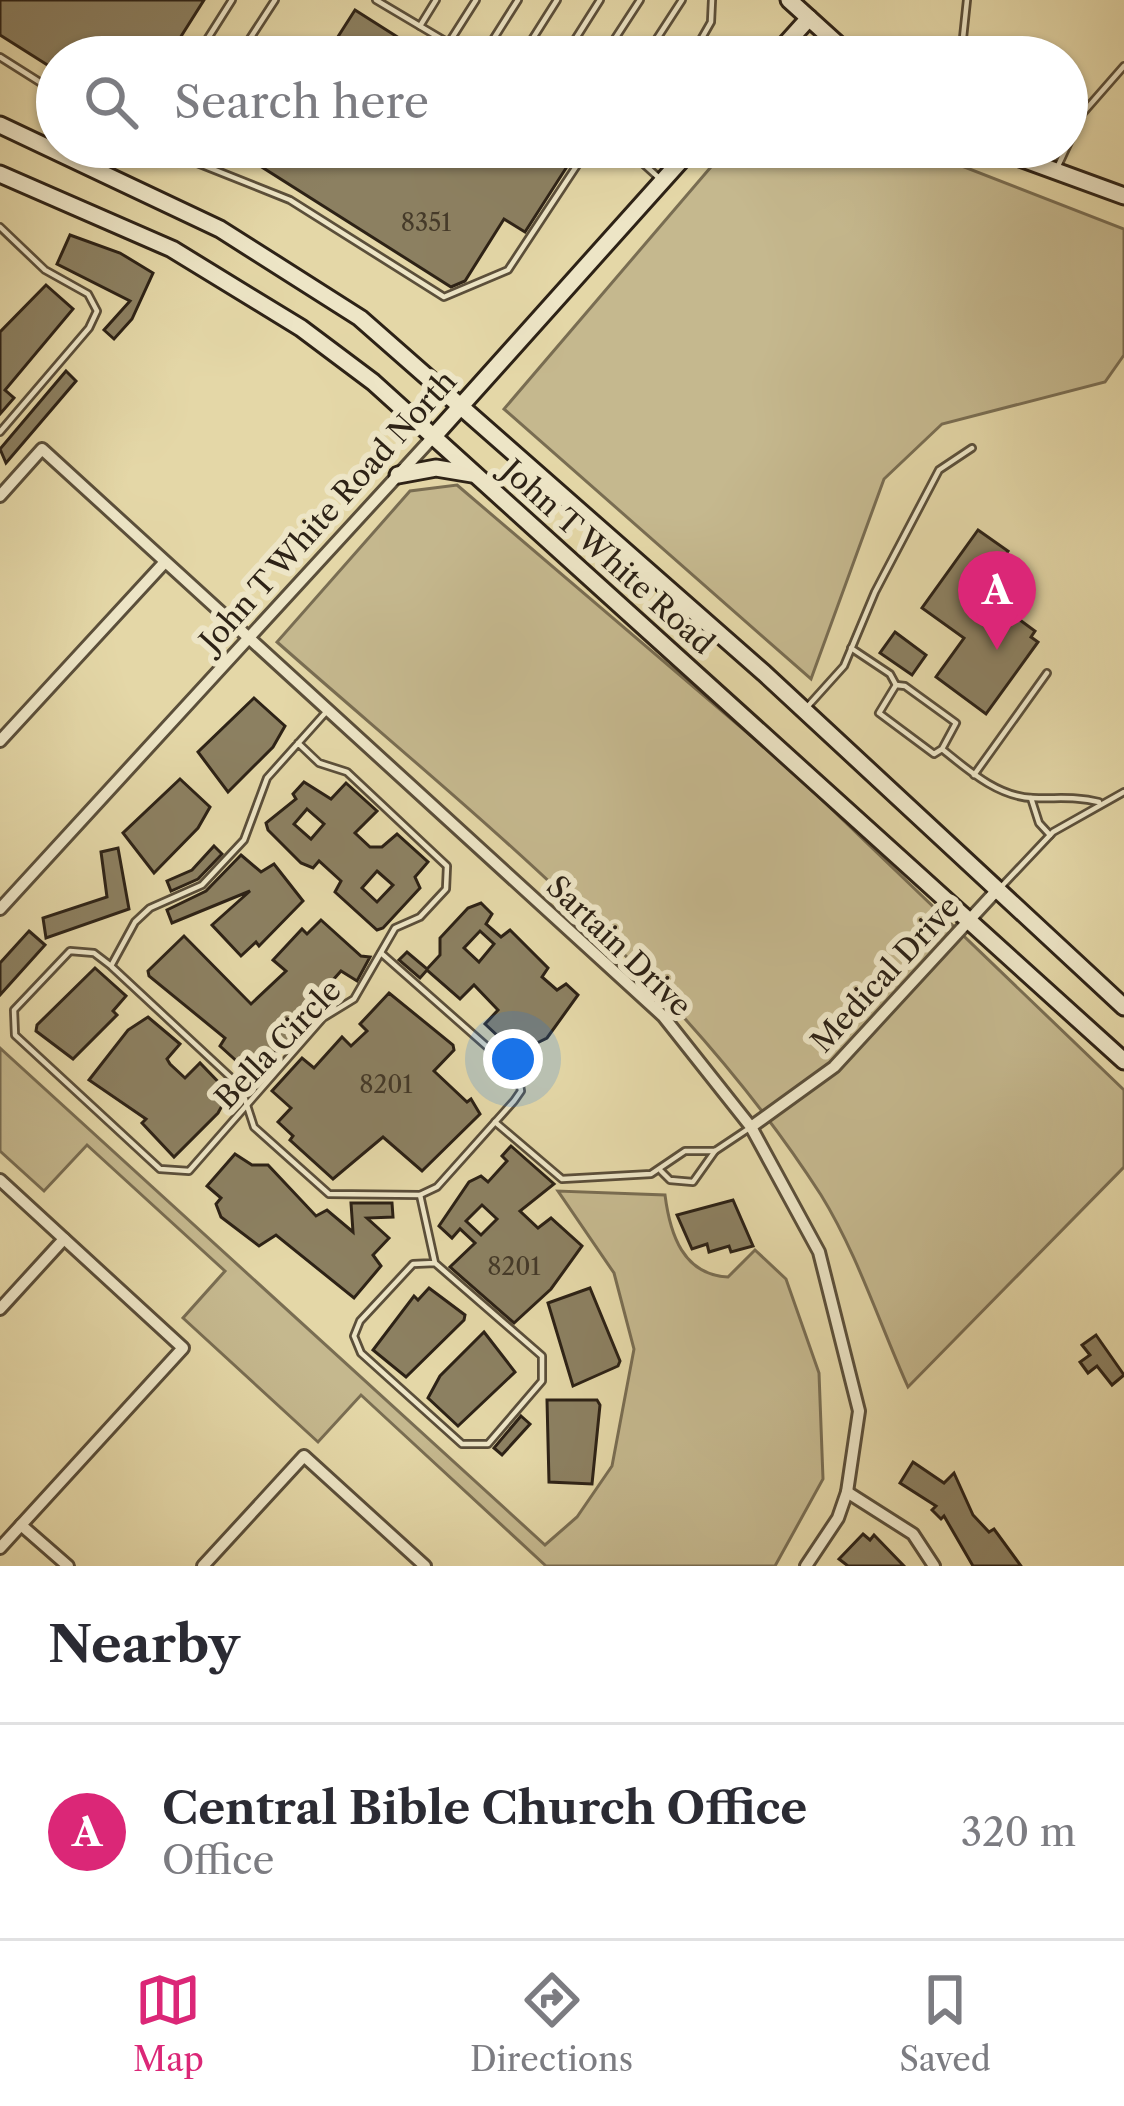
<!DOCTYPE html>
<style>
body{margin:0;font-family:"Libre Caslon Text",serif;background:#f7f7f7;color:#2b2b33}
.you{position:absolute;left:513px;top:1059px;width:42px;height:42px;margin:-30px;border:9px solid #fff;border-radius:50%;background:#1a73e8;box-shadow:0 0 0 18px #1a73e833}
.badge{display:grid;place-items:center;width:78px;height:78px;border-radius:50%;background:#db2777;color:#fff;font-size:39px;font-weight:700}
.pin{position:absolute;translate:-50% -99px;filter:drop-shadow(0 3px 6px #0008)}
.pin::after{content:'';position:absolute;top:63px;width:42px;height:36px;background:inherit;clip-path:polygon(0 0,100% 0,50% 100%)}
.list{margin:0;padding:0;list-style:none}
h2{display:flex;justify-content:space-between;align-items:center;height:156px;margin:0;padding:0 48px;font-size:51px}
h2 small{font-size:39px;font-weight:400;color:#7c7c81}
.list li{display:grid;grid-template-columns:78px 1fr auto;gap:36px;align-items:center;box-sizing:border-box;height:216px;padding:0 48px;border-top:3px solid #e1e1e2}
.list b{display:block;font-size:45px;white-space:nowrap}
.list p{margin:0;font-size:39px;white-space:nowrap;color:#7c7c81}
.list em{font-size:39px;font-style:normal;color:#7c7c81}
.icon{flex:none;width:66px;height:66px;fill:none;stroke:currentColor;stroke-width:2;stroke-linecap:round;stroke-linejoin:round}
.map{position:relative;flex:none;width:1124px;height:1566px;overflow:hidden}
.search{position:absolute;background:#fff;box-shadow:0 3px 9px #0004;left:36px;right:36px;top:36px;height:132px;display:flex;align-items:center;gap:30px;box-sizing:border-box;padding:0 42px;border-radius:66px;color:#7c7c81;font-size:45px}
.sheet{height:372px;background:#fff}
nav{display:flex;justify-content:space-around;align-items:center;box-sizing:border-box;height:168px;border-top:3px solid #e1e1e2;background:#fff;font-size:33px;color:#7c7c81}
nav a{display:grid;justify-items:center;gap:6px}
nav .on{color:#db2777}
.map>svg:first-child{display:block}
</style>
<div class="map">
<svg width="1124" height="1566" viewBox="0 0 1124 1566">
<rect width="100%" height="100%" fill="#e4d7a7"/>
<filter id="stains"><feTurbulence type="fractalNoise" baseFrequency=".00167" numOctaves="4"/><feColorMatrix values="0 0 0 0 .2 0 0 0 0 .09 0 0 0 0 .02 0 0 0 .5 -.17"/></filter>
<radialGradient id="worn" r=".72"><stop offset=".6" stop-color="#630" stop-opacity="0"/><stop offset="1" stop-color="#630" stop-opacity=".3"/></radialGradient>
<g fill="#c5b88e" stroke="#796d52" stroke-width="3">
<polygon points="728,147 913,147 1124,229 1124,355 1105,382 942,424 884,479 811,679 504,409"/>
<path d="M457 485 791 770 1124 1090V1167L908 1387C880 1325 857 1253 821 1195 680 975 471 813 277 642L410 491Z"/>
<path d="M0 1048 545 1545 577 1517 612 1466 634 1349 614 1273 558 1191 665 1195C670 1234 683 1275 728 1277L755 1250 786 1279 819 1373 823 1479 775 1566H546L361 1395 318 1442 183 1318 225 1271 87 1145 44 1191 0 1151Z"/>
</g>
<g fill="#8c8061" stroke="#2d2216" stroke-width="3" fill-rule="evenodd">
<polygon points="0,0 204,0 168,57 57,57 57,71 0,35"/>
<polygon points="355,10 429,57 325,57"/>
<polygon points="268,147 571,147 577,151 525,232 504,219 465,281 451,287 257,164"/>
<polygon points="70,235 120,253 153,273 132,319 114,339 104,330 130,301 57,264"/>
<polygon points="46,285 73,309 5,390 14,398 0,414 0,332"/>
<polygon points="66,371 76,381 6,463 0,449"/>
<polygon points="978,530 1008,551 980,591 1035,631 1031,637 1038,642 986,714 936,677 964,638 922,608"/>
<polygon points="895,632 926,655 912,675 880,653"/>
<polygon points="254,698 285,726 273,747 228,792 198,752"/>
<polygon points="180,779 210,807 198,828 154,873 123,833"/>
<path d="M304 782 331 799 346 783 377 811 355 833 370 847H382L397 834 428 862 415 877 420 888 383 928 377 930 335 892 341 881 319 861 313 868 301 863 268 830 266 823 296 799 293 794ZM307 809 324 824 311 839 294 824ZM377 871 393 885 377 902 362 888Z"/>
<polygon points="214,846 222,854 198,879 171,891 167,881 192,870"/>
<polygon points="118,848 129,909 46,938 43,918 107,897 101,852"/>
<polygon points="241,855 261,872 274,864 303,901 259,946 256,942 241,956 212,925 250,891 172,923 167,910 206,891"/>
<path d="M481 903 492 914 486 924 501 937 510 930 548 968 542 977 557 990 566 984 578 995 547 1038 535 1044 531 1040 516 1053 485 1024 498 1010 474 985 460 999 427 970 420 978 399 960 407 952 427 969 440 955V938L468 908ZM480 931 494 944 479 962 464 948Z"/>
<polygon points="321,920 361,956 370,957 357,981 341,971 308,1008 306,1023 252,1075 220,1046 225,1038 149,976 148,971 184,936 251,1004 286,971 273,960 302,929 307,934"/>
<polygon points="29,931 45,945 0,995 0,963"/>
<polygon points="95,968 126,996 113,1011 117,1015 73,1059 36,1031 37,1025"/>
<polygon points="389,993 453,1045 454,1050 434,1071 467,1102 471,1099 480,1114 422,1171 383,1137 333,1179 290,1140 293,1136 278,1122 291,1108 272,1091 302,1058 314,1068 342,1037 351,1046 367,1031 360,1024"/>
<polygon points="148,1017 180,1044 167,1059 170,1064 185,1078 200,1063 229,1093 218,1113 174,1157 142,1123 146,1119 89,1080 128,1030"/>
<path d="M511 1146 554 1184 520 1211 538 1228 551 1218 582 1246 551 1289 514 1323 450 1267 475 1243 460 1229 452 1238 439 1226 469 1182 481 1176 488 1182 507 1161 502 1156ZM482 1205 497 1219 481 1235 466 1221Z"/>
<polygon points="235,1154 252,1165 268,1165 316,1216 327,1210 353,1232 351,1203 392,1203 393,1217 367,1218 389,1238 373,1255 381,1266 354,1298 276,1235 259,1246 221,1217 216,1204 221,1198 207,1186"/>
<polygon points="733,1200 753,1246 731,1252 729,1246 709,1252 707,1244 692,1249 677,1215"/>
<polygon points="429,1288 465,1315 464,1320 406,1377 373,1350 414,1296 418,1300"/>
<polygon points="590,1288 620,1361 618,1366 573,1386 548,1303"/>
<polygon points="484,1332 515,1372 458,1426 428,1398 440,1376"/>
<polygon points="1096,1335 1124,1375 1112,1385 1097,1366 1088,1373 1080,1362 1090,1355 1082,1345"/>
<polygon points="547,1400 597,1400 600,1405 592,1484 549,1482"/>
<polygon points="521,1416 530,1424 502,1455 494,1448"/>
<polygon points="913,1462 944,1483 954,1473 973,1515 989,1532 994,1529 1021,1566 973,1566 944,1516 941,1519 932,1510 936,1506 900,1483"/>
<polygon points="863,1534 870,1540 874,1535 904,1566 848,1566 839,1559"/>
</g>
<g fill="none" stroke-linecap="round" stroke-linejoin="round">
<g stroke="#5b4f3a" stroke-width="10">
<g id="lane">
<polyline points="376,0 472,57"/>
<polyline points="420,26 436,0"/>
<polyline points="450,41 476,0"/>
<polyline points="0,57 57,93"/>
<polyline points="196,57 232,0"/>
<polyline points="238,57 275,0"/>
<polyline points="482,57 518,0"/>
<polyline points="521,57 557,0"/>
<polyline points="564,57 600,0"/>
<polyline points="603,57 640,0"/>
<polyline points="645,57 682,0"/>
<polyline points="691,57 711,22 712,0"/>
<polyline points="961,57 967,0"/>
<polyline points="157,147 290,200 444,297 508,270 589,147"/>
<polyline points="625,147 658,177"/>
<polyline points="1057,168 1082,114 1124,66"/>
<polyline points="0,227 45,270 88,294 97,311 89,328 0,432"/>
<polyline points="851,648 890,674 896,685"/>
<polyline points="808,706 844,666 875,592 939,470 972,448"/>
<polyline points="298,743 319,763 347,772 447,866 446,889 420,917 395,928 354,999 323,1018 189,1171 160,1169 15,1035 14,1010 70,951 94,953 111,966 135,922 150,908 202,885 244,840 267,778 327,711"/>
<path d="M942 749 956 723 905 686 896 685 879 713 934 754 942 749C968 770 998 797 1033 798 1057 799 1075 796 1099 802"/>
<polyline points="974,775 1047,673"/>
<polyline points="1031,798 1039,823 1050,835"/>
<polyline points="1002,886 1053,832 1124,792"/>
<polyline points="112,967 241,1087 254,1127 329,1194 420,1195 437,1187 514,1101 521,1091 518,1074 381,953"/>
<polyline points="495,1122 562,1179 651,1174 685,1151 715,1151 751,1127"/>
<polyline points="661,1171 670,1180 693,1182 715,1151"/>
<polyline points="420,1195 435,1263 542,1356 542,1381 488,1444 462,1444 361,1353 354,1336 360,1321 413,1264 435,1263"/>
</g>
</g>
<g stroke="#5b4f3a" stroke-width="16">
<g id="street">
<polyline points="0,496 42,449 663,1016 751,1127 819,1252 859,1411 847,1492 838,1518 806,1566"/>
<polyline points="0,741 164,563"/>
<polyline points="0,909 434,436"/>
<polyline points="751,1127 834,1067 997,890"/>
<polyline points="0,1180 183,1348 0,1548"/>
<polyline points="0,1309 64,1239"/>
<polyline points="847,1492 913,1534 934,1566"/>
<polyline points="21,1525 68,1566"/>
<polyline points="203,1566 304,1456 425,1566"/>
</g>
</g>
<g stroke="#2d2216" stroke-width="21">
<g id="secondary">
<polyline points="789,0 852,57"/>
<polyline points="774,57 809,18"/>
<polyline points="0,125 220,229 360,318 764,673 1124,1007"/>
<polyline points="990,147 1124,196"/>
<polyline points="0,174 172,249 301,328 373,382 1124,1061"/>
<polyline points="434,436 693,147"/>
<polyline points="398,475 436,468 472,474"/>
</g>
</g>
<use href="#lane" stroke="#ede5c6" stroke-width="4.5"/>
<use href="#street" stroke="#ede5c6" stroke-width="10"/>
<use href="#secondary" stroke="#ede5c6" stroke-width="15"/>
</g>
<g text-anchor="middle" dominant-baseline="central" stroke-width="12" stroke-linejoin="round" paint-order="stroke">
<g font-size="24" fill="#453a29">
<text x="426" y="222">8351</text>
<text x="386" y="1084">8201</text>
<text x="514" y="1266">8201</text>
</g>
<g font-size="30" fill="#2d2216" stroke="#ede5c6">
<text transform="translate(328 511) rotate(-48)">John T White Road North</text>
<text transform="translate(608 557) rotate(42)">John T White Road</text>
<text transform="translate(619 946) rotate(44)">Sartain Drive</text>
<text transform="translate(885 974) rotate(-47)">Medical Drive</text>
<text transform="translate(278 1044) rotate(-46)">Bella Circle</text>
</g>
</g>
<rect width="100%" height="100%" filter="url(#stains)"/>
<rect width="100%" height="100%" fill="url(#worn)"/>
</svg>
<div class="you"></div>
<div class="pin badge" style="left:997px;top:650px">A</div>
<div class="search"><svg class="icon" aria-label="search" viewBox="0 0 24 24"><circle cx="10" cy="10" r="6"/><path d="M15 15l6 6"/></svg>Search here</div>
</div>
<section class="sheet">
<h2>Nearby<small></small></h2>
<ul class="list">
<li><span class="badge">A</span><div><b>Central Bible Church Office</b><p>Office</p></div><em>320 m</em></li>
</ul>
</section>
<nav>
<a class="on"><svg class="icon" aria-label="map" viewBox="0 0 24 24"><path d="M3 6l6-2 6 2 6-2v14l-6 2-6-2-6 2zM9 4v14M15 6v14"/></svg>Map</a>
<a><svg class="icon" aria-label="directions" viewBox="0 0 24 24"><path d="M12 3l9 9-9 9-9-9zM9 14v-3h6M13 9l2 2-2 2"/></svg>Directions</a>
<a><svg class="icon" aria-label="saved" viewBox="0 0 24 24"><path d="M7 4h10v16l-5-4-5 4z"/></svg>Saved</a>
</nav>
